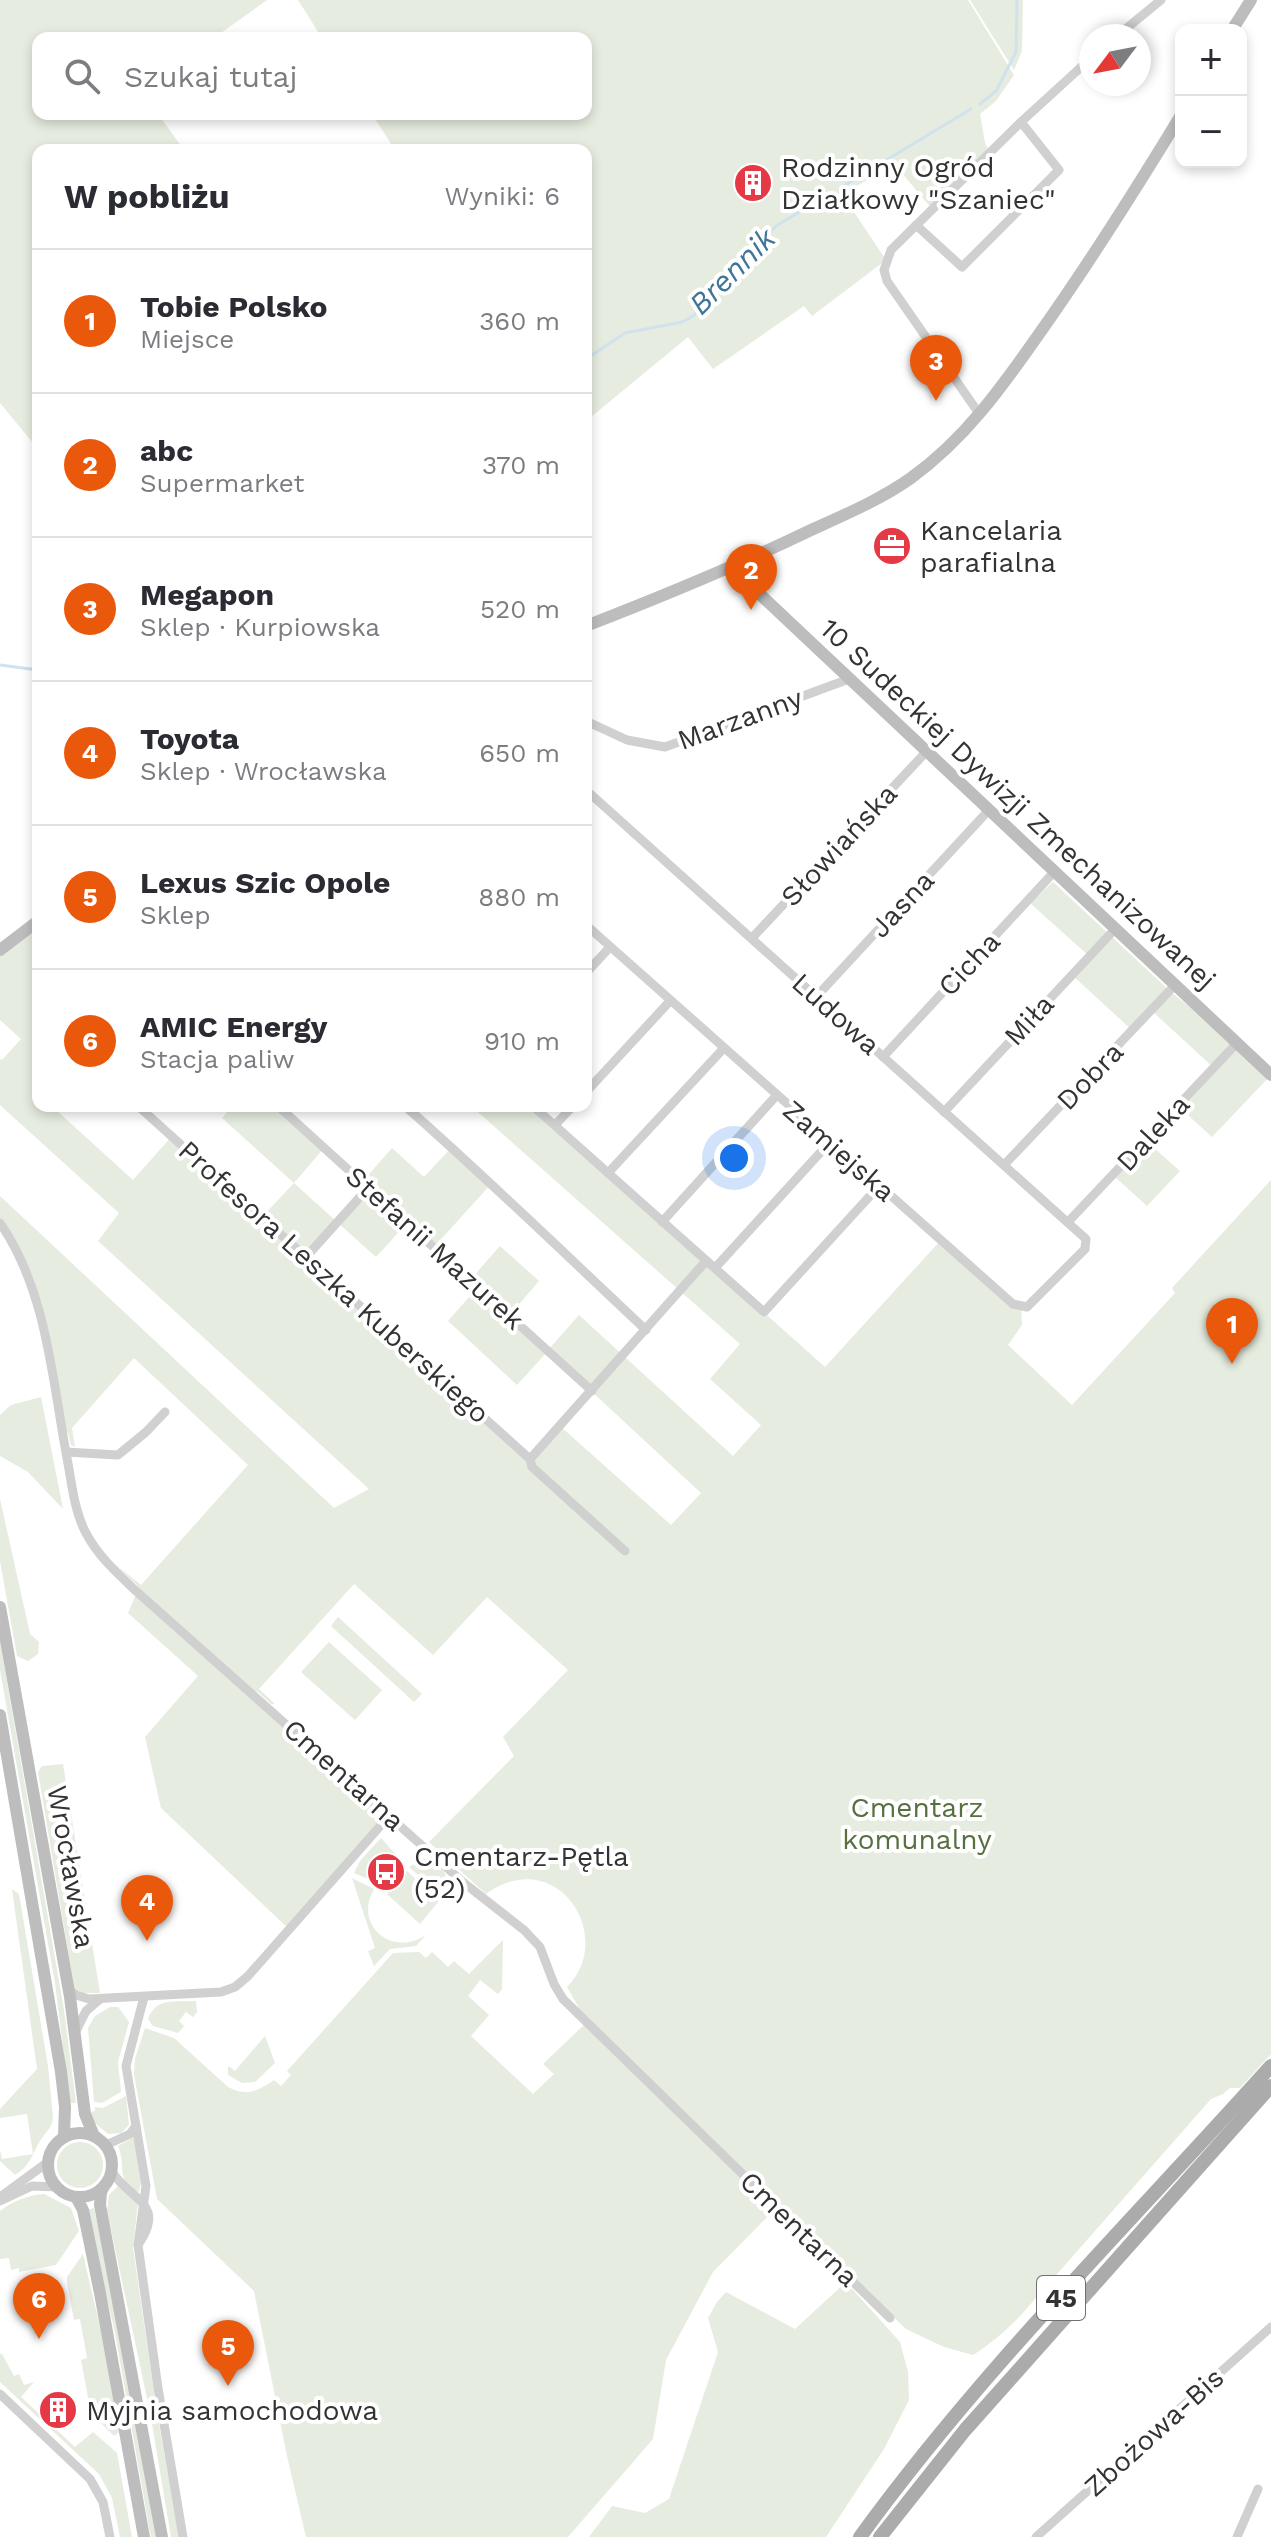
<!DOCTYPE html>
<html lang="pl">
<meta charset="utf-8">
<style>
body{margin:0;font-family:"Work Sans",sans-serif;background:#f2f2f3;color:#2b2b33}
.controls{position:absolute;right:24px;top:24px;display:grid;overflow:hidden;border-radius:16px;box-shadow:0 4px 12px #0003}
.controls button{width:72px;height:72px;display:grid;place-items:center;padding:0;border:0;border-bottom:2px solid #e1e1e2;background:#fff;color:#2b2b33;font:40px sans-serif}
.compass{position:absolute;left:1079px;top:24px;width:72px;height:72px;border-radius:50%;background:#fff;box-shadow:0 4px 12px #0003;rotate:238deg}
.you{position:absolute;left:734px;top:1158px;width:28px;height:28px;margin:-20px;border:6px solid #fff;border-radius:50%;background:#1a73e8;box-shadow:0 0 0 12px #1a73e833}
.badge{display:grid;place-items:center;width:52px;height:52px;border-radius:50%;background:#ea580c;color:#fff;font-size:26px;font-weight:700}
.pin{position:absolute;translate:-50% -66px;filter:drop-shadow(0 2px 4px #0008)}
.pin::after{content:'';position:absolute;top:42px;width:28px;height:24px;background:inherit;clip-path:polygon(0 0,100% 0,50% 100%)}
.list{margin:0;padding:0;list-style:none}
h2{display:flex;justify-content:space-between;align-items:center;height:104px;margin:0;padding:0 32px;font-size:34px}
h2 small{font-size:26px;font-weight:400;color:#7c7c81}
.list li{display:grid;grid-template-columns:52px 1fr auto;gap:24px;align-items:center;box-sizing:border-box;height:144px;padding:0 32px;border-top:2px solid #e1e1e2}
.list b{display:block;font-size:30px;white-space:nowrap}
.list p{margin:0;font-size:26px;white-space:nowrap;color:#7c7c81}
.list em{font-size:26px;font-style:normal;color:#7c7c81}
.icon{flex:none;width:44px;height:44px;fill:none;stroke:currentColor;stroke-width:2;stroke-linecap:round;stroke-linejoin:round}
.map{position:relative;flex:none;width:1271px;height:2537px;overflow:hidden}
.search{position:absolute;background:#fff;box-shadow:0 4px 12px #0003;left:32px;top:32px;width:560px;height:88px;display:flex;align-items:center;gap:20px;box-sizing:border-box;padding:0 28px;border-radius:16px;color:#7c7c81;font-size:30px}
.panel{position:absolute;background:#fff;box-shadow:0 4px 12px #0003;left:32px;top:144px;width:560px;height:968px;border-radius:16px}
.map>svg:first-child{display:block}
</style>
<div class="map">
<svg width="1271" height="2537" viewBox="0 0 1271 2537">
<rect width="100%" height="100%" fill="#fff"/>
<g fill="#e6ecdf">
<polygon points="0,0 267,0 214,38 38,38 38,114 158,114 184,150 38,150 38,449 0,403"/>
<polygon points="298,0 968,0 1014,75 996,101 980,114 985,143 990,153 932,209 895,165 842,194 886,260 812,316 804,306 713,369 688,337 586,421 586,150 395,150 372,114 586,114 586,38 322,38"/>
<polygon points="970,0 1023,0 1022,51 1014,70"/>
<polygon points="1053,882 1172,993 1237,1043 1271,1075 1212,1137 1178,1106 1214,1068 1152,1011 1133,1031 1072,975 1089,956 1030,903"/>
<path d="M38 921V1106H59L56 1110 133 1180 172 1136 262 1217 294 1183 222 1118 232 1106H278L324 1148 294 1183 337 1222 368 1189 362 1182 392 1148 424 1177 452 1147 492 1183 434 1247 407 1223 376 1257 337 1222 306 1256 530 1459 560 1426 671 1525 701 1493 548 1351 517 1385 448 1321 477 1288 470 1280 500 1246 539 1281 509 1316 548 1350 579 1315 733 1456 761 1425 710 1379 740 1344 471 1106H533L825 1367 941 1240 1021 1307 1022 1325 1008 1345 1072 1405 1175 1293 1172 1288 1271 1180V2054L1240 2088H1230L1223 2094 1211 2099 1021 2315C1006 2331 991 2343 973 2355L944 2347 906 2329 777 2207 713 2272 666 2360 653 2439 568 2537H306L287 2456 254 2291 157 2199 134 2075 135 2059 145 2028 174 2038 228 2087C247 2097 258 2091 274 2080L281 2086 291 2075 287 2071 393 1953 419 1952 426 1958 432 1952 448 1967 454 1961 469 1974 503 1940 502 1989 498 1994 480 1980 468 1996 489 2015 471 2036 533 2094 554 2074 543 2064 587 2022 567 1987C617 1937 557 1843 486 1894L429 1842 514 1756 503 1737 568 1670 487 1597 433 1655 354 1584 259 1689 275 1704H271L257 1691 253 1695 389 1816 289 1929 161 1808 145 1737 198 1676 128 1613 139 1587 115 1564 141 1585 248 1465 134 1358 72 1428 75 1447 71 1445 68 1432 63 1438 38 1305 0 1223V1196L334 1508 369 1489 98 1241 119 1213 0 1105V1059L2 1060 21 1039 0 1020V950Z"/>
<polygon points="1145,1140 1180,1171 1147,1206 1113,1175"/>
<polygon points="41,1397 63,1509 28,1472 0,1456 0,1415 11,1405"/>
<polygon points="0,1499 30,1634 39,1642 38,1654 28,1661 17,1656 0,1561"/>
<polygon points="338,1617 422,1694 414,1702 331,1626"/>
<polygon points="0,1641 64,2010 76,2103 70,2103 55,1983 0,1670"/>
<polygon points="329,1642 382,1690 355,1720 301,1672"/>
<polygon points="63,1764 100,1993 81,1993 74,1986 38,1772 42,1766"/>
<polygon points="381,1838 396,1855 373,1881 354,1873 360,1861"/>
<path d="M424 1859C439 1861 447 1872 448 1887L443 1897 409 1867Z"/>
<polygon points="407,1871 439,1901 420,1924 387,1894"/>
<path d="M352 1878 374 1889C353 1925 392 1958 426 1935L416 1946 390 1949 374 1966 368 1951 375 1948Z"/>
<path d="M12 1889 19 1894 48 2066 53 2117C52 2129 45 2132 40 2141 31 2156 31 2165 15 2175L0 2161V2150L2 2159 33 2154 27 2114 0 2118V2109L37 2069Z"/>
<path d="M196 2001 197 2012 193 2017 186 2012 179 2021 184 2026 178 2033 153 2026 148 2019C156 1997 175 2002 196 2001Z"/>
<polygon points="110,2007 118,2007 129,2022 118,2062 121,2092 102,2103 94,2102 88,2028 95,2016"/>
<polygon points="265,2036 275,2063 255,2082 242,2083 228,2075 228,2068 229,2066 235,2071"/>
<polygon points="126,2096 129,2125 121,2133 108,2134 95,2123 90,2112 95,2111 95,2107 103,2108"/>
<path d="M132 2138 134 2139 141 2183 139 2192C114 2180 127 2167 118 2146Z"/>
<circle cx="80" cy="2165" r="23"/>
<polygon points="118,2186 138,2202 133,2248 157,2413 179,2537 171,2537 150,2412 107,2211 109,2195"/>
<path d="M44 2194 71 2208 79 2231 56 2265 19 2272V2268L11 2270 9 2258 0 2259V2211C13 2201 28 2195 44 2194Z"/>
<polygon points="94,2208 117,2315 157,2537 151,2537 149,2527 115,2333 87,2210"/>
<polygon points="83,2254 103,2340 119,2432 114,2436 91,2413 81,2360 87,2358 80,2319 74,2320 67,2283 67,2277"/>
<polygon points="846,2282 900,2342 908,2372 909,2400 884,2449 826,2537 589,2537 612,2506 645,2513 669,2499 718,2352 708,2318 717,2302 726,2292 795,2329"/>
<polygon points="0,2354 2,2354 14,2376 19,2374 24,2385 34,2382 21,2397 75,2447 93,2432 117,2453 132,2537 120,2537 112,2498 99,2474 0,2382"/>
</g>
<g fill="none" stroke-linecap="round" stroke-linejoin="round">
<g stroke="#cfe2ee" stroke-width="3">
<polyline points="980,104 996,91 1016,52 1017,0"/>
<polyline points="845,185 971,109"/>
<polyline points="586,359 625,333 682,322 693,316 776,226 831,193"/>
<polyline points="0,665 38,670"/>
</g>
<g stroke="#d0d0d0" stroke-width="9">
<polyline points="1117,36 1161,0"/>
<polyline points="916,225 962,267 1059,170 1021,122"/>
<polyline points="980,415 887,281 884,270 891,250 1021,122 1091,58"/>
<polyline points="586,721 627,740 665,747 849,679"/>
<polyline points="586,790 1086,1239 1085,1249 1027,1307 1013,1304 586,925"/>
<polyline points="752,938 926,752"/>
<polyline points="586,973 610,947"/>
<polyline points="816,997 988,811"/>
<polyline points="883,1057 1054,872"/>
<polyline points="586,1092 670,1001"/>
<polyline points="138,1106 530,1459 532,1467 625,1551"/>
<polyline points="278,1106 592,1391"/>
<path d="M405 1106C487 1178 566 1255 646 1330"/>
<polyline points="533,1106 764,1312 879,1186"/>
<polyline points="944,1112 1115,929"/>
<polyline points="555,1125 573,1106"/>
<polyline points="1004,1165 1175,985"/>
<polyline points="608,1173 723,1049"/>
<polyline points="662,1222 776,1096"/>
<polyline points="1068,1222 1237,1043"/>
<path d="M0 1223C47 1291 52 1379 67 1458 72 1484 74 1512 87 1535 99 1557 118 1574 136 1591L464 1883 524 1930 540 1947 554 1984 563 1999 890 2318"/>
<polyline points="306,1257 368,1188"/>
<polyline points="715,1268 829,1143"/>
<polyline points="66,1452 118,1455 146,1432 165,1412"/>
<polyline points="530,1459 706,1261"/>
<polyline points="68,1988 76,1995 89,1999 221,1992 235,1987 248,1976 389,1816"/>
<polyline points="144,1997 126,2066 146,2186 138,2245 158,2388 183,2537"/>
<polyline points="75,2033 86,2011 100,1999"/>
<polyline points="106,2145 130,2134 136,2126"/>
<path d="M112 2172C131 2201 167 2203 138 2245"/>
<polyline points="0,2197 48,2162"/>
<polyline points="0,2201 32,2186 57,2187"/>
<polyline points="0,2394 90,2479 103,2502 110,2537"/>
<polyline points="1036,2537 1271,2327"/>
<polyline points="1237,2537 1258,2489"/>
</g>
<g stroke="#bdbdbd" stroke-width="12">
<polyline points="1232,30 1251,0"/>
<polyline points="736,565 751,586 1271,1075"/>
<path d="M586 626C661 597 736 566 809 531 844 515 880 500 911 478 965 439 1002 387 1039 334 1090 262 1136 189 1181 115"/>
<polyline points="0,950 38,921"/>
<polyline points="0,1607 70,1997 85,2114 94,2136"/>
<polyline points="0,1715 61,2072 65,2107 64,2137"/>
<circle cx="80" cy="2165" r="32"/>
<polyline points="104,2186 101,2192 100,2205 162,2537"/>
<polyline points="76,2197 83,2210 100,2293 144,2537"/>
</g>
<g stroke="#ababab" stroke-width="14">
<path d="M860 2537C981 2370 1133 2220 1271 2066"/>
<polyline points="880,2537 965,2430 1271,2086"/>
</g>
</g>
<defs>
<g id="building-disc" transform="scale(2)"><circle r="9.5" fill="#e63946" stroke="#fff"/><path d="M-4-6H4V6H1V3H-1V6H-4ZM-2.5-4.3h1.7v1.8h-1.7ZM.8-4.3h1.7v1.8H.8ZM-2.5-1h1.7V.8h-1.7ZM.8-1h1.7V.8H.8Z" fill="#fff"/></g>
<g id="office-disc" transform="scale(2)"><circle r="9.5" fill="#e63946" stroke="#fff"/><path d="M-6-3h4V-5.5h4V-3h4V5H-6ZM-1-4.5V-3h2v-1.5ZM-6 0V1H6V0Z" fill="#fff"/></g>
<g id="bus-disc" transform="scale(2)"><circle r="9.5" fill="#e63946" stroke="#fff"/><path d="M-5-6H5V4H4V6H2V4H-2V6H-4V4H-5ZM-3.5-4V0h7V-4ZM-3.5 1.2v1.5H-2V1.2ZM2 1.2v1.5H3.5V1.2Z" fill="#fff"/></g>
</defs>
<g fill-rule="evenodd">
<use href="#building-disc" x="753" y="183"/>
<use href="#office-disc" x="892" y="546"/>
<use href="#bus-disc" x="386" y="1872"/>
<use href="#building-disc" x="58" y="2410"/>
</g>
<g text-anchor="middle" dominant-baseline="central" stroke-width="8" stroke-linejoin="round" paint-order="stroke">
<rect fill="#fff" stroke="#707070" stroke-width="2" x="1037" y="2276" width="48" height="44" rx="6"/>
<g font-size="26" font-weight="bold" fill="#333">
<text x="1061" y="2298">45</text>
</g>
<g font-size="28" fill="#333" stroke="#fff" text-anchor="start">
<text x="781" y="167">Rodzinny Ogród<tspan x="781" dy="32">Działkowy "Szaniec"</tspan></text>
<text x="920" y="530">Kancelaria<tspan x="920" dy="32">parafialna</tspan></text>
<text x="414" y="1856">Cmentarz-Pętla<tspan x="414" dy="32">(52)</tspan></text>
<text x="86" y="2410">Myjnia samochodowa</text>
</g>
<g font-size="28" fill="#333" stroke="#fff">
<text transform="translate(740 719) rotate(-20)">Marzanny</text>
<text transform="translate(1018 804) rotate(43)">10 Sudeckiej Dywizji Zmechanizowanej</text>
<text transform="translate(839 845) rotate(-47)">Słowiańska</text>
<text transform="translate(902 904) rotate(-47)">Jasna</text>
<text transform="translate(969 964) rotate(-47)">Cicha</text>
<text transform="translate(836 1014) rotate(42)">Ludowa</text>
<text transform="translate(1029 1020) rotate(-47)">Miła</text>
<text transform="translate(1090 1076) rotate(-46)">Dobra</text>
<text transform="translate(1153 1133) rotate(-47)">Daleka</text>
<text transform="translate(839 1151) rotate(41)">Zamiejska</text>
<text transform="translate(435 1248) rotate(42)">Stefanii Mazurek</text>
<text transform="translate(334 1282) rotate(42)">Profesora Leszka Kuberskiego</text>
<text transform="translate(344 1775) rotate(42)">Cmentarna</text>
<text transform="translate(71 1867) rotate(80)">Wrocławska</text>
<text transform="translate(799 2229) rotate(44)">Cmentarna</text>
<text transform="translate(1154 2432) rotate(-42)">Zbożowa-Bis</text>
</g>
<g font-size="28" fill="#56703f" stroke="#fff">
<text x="917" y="1807">Cmentarz<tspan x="917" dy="32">komunalny</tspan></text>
</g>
<g font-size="30" font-style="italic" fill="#3f7597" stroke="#fff">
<text transform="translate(732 271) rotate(-45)">Brennik</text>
</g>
</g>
</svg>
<div class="controls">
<button>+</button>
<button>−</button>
</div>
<svg class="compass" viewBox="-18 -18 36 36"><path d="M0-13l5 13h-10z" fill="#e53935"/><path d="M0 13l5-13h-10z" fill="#7c7c81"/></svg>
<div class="you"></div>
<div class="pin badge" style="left:1232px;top:1364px">1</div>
<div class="pin badge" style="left:751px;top:610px">2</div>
<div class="pin badge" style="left:936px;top:401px">3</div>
<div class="pin badge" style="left:147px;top:1941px">4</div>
<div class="pin badge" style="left:228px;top:2386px">5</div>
<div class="pin badge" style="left:39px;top:2339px">6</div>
<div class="search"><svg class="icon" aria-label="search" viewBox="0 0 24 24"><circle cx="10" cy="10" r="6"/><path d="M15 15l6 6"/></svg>Szukaj tutaj</div>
<section class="panel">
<h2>W pobliżu<small>Wyniki: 6</small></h2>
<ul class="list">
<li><span class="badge">1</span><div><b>Tobie Polsko</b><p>Miejsce</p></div><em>360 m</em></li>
<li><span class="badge">2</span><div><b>abc</b><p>Supermarket</p></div><em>370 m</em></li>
<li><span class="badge">3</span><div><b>Megapon</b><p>Sklep · Kurpiowska</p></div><em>520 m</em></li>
<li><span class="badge">4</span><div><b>Toyota</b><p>Sklep · Wrocławska</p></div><em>650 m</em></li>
<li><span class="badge">5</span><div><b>Lexus Szic Opole</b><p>Sklep</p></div><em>880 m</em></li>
<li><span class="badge">6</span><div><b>AMIC Energy</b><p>Stacja paliw</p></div><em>910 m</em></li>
</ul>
</section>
</div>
